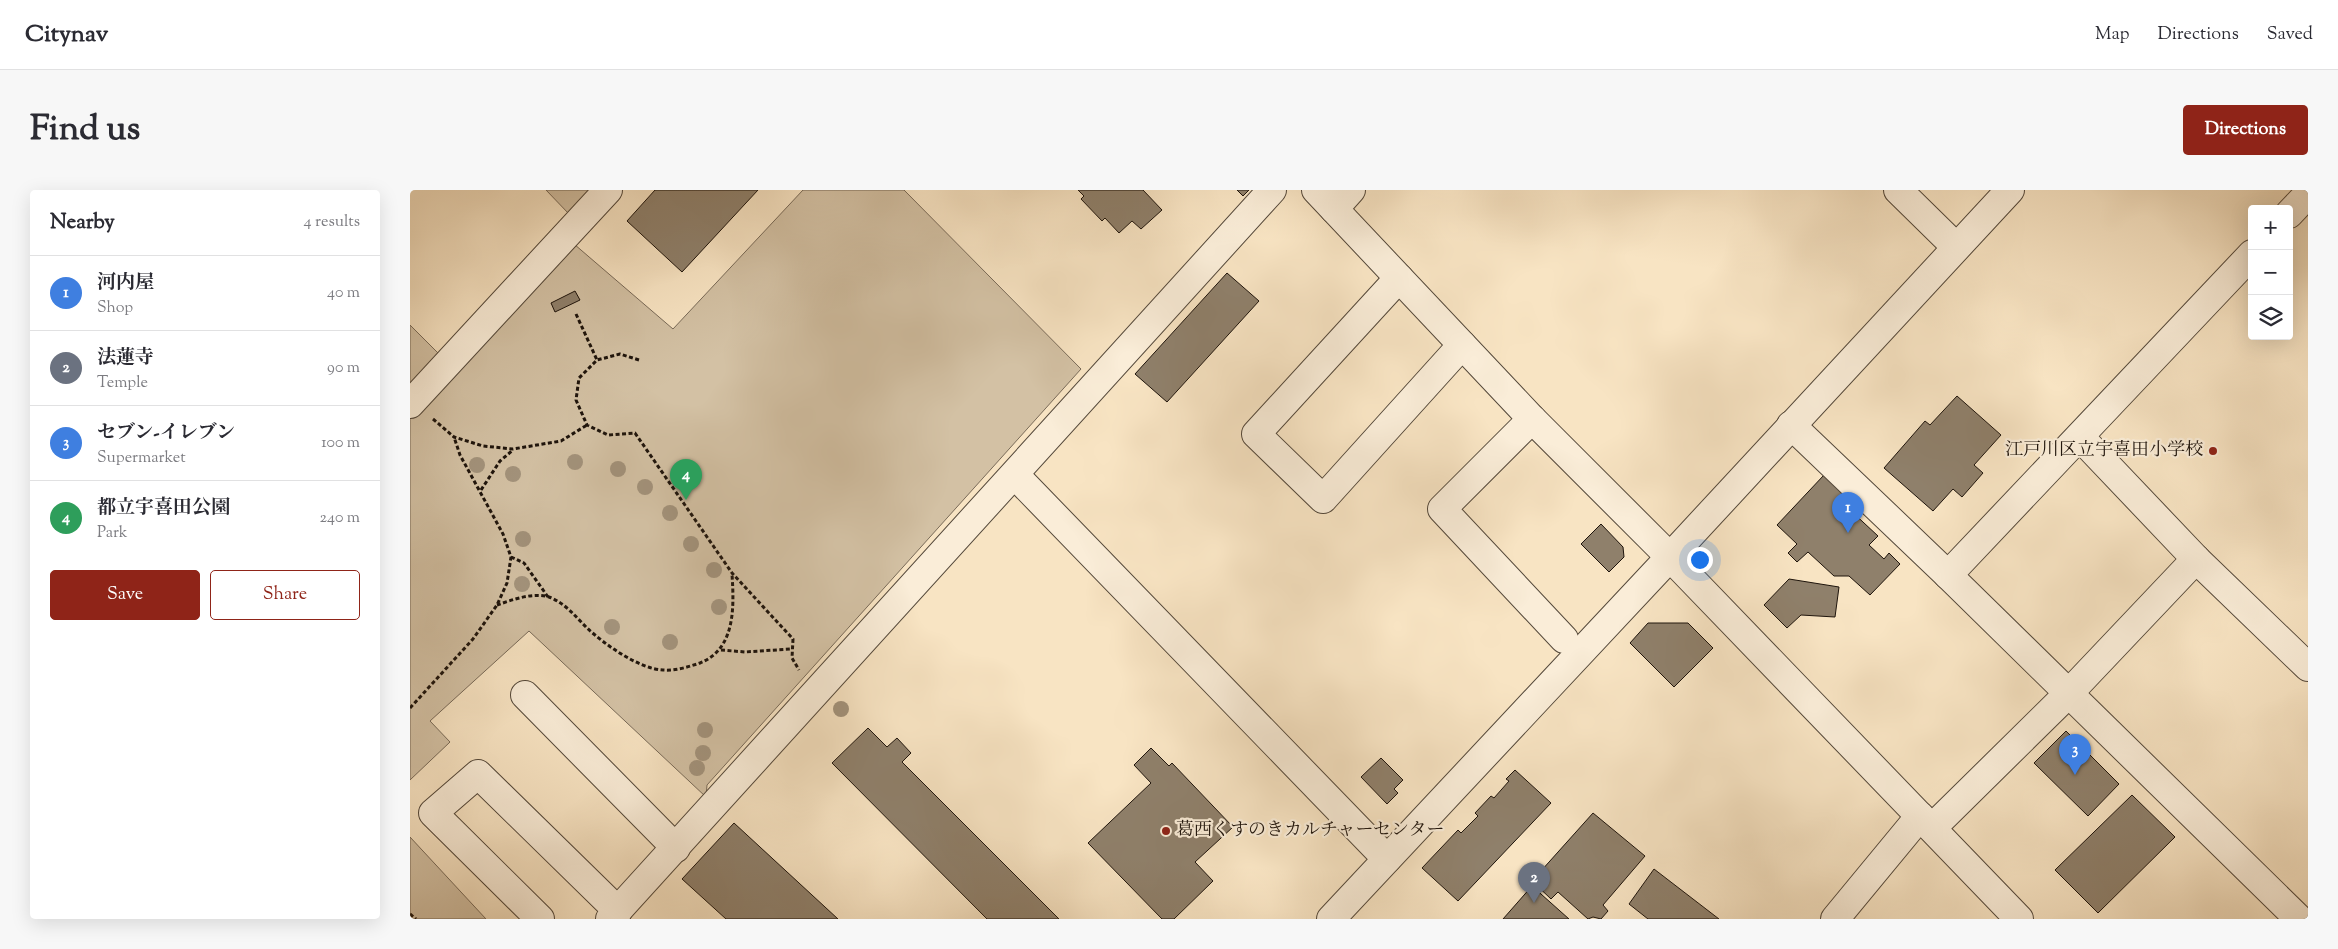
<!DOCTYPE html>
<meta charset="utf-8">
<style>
body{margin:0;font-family:"Sorts Mill Goudy","Noto Serif JP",serif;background:#f7f7f7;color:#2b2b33}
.controls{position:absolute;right:15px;top:15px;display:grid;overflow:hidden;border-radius:5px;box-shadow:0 5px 20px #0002}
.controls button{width:45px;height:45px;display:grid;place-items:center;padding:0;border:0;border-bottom:1px solid #e1e1e2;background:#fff;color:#2b2b33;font:25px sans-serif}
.you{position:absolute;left:1289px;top:369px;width:18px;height:18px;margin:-12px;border:4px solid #fff;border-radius:50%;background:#1a73e8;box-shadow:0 0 0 8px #1a73e833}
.badge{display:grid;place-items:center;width:32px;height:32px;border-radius:50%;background:#8f2418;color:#fff;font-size:16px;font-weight:700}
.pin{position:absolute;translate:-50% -41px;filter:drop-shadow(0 1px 2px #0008)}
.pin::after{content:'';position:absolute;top:26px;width:18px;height:15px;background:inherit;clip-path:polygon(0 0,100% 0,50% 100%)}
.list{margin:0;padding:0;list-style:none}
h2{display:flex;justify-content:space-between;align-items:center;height:65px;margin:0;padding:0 20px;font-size:21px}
h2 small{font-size:16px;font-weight:400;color:#7c7c81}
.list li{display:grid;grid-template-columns:32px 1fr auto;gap:15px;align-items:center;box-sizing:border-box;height:75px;padding:0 20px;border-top:1px solid #e1e1e2}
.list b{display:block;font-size:19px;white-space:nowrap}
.list p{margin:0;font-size:16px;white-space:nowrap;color:#7c7c81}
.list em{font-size:16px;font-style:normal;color:#7c7c81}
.actions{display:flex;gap:10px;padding:15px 20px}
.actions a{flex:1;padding:11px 0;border:1px solid #8f2418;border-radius:5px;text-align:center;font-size:18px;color:#8f2418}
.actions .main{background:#8f2418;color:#fff}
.icon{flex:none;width:28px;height:28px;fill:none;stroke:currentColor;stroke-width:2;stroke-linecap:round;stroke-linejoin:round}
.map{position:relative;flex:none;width:1898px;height:729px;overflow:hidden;border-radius:5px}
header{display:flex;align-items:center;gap:30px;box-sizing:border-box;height:70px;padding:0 25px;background:#fff;border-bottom:1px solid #e1e1e2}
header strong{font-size:24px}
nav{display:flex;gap:28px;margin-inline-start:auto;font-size:18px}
.intro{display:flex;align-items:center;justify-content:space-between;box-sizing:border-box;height:120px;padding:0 30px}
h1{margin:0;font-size:35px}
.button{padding:12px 22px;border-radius:5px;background:#8f2418;color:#fff;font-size:18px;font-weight:700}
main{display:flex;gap:30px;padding:0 30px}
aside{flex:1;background:#fff;border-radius:5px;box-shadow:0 5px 20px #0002}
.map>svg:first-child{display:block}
</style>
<header>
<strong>Citynav</strong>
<nav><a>Map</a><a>Directions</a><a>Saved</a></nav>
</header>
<div class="intro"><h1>Find us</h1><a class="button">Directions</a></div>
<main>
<aside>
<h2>Nearby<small>4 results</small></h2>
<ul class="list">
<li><span class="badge" style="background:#3f7fe0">1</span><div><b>河内屋</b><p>Shop</p></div><em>40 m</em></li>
<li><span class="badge" style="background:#6b7280">2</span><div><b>法蓮寺</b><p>Temple</p></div><em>90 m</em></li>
<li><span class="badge" style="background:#3f7fe0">3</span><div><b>セブン-イレブン</b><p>Supermarket</p></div><em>100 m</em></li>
<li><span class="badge" style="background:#2e9e5b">4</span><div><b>都立宇喜田公園</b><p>Park</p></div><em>240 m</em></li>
</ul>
<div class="actions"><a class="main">Save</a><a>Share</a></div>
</aside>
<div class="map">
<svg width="1898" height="729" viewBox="0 0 1898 729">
<rect width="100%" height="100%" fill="#f8e4c3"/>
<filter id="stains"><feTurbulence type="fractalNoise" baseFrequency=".004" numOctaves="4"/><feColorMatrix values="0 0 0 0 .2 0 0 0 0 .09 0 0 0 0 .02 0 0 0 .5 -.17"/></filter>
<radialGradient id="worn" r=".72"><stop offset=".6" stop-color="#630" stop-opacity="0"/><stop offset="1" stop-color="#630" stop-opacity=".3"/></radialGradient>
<g fill="#d3c1a4" stroke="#786a58">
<polygon points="136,0 181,0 159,24"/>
<polygon points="393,0 494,0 671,179 297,595 296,607 119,441 20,531 40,552 0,590 0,135 46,181 164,54 263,139"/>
<polygon points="0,647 76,729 0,729"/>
</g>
<g fill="#8f806b" stroke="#1e140c">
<polygon points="245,0 348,0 272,82 217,31"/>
<polygon points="668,0 733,0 752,20 731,39 722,31 709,43 695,28 692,31 671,9 674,6"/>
<polygon points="827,0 839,0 833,6"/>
<polygon points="817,83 849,111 757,212 725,184"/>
<polygon points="165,101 170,110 145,122 141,113"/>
<polygon points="1547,206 1591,245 1564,275 1573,283 1552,307 1543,299 1523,321 1474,278 1515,231 1520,235"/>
<polygon points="1414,285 1434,304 1430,307 1433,310 1436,307 1443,314 1439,319 1468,346 1459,355 1474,369 1479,363 1490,374 1460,405 1439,386 1424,386 1398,362 1387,372 1378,363 1387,354 1367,335"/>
<polygon points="1191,334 1213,357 1214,367 1199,382 1171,354"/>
<polygon points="1379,389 1429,397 1425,427 1391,425 1377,438 1354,415"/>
<polygon points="1238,433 1278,433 1303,458 1264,497 1220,453"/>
<polygon points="458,538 477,557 487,548 501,563 492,572 649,729 577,729 422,573"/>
<polygon points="1656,541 1709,594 1678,626 1624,573"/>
<polygon points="741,558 759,576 762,573 823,637 785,672 803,691 764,729 752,729 678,653 741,593 724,575"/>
<polygon points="971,568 993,590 984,599 988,603 977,614 951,587"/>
<polygon points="1105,580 1141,613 1048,711 1012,678 1048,640 1051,643 1068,626 1065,623 1081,606 1084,608 1099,591 1096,589"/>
<polygon points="1722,605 1765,647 1688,723 1645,680"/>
<polygon points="1183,623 1235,666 1193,715 1198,721 1191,729 1183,727 1178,729 1148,702 1141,709 1122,691"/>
<polygon points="324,633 428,729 316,729 272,689"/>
<polygon points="1244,679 1309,729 1238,729 1219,714"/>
<polygon points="1122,696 1159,729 1093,729"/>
</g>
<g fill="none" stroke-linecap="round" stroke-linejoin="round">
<g stroke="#54483a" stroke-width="30">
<g id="minor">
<polyline points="906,0 1122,229 1260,367 1609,729"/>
<polyline points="1488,0 1546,57"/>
<polyline points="924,19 941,0"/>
<polyline points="1879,24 1898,4"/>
<polyline points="989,88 846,244 913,309 1052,155"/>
<polyline points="0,214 198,0"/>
<polyline points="1122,229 1032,319 1154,449"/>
<polyline points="1381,235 1538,385 1889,729"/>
<polyline points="1670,247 1786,369 1898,477"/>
<polyline points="605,285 977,669"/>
<polyline points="1538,385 1842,64"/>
<polyline points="115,505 266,658"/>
<polyline points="1522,638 1659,503 1786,369"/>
<polyline points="130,729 23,623 68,584 208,721"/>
<polyline points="200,729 862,0"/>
<polyline points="921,729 1260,367 1600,0"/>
<polyline points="1425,729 1510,626"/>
</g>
</g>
<g stroke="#1e140c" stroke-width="3" stroke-dasharray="4 2.5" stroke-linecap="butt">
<polyline points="166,124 187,170"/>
<polyline points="229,170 210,164 187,170 169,188 166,210 177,235 198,245 225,243 322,383 383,449 382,468 389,480"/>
<polyline points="23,229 44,247 73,256 103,259 151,251 177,235"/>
<polyline points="71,300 90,271 103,260"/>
<polyline points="101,367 114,373 138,407"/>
<path d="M87 415C102 410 122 402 139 407 155 413 165 426 177 438 194 454 229 479 253 480 265 481 278 477 290 473 326 459 324 416 322 384"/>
<polyline points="311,460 335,462 381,459"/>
<polyline points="0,518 63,449 87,415 97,393 101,367 93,344 50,265 44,247"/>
<polyline points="0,724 6,729"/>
</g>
<use href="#minor" stroke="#faedd8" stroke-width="28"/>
</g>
<g fill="#a3937c">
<circle cx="165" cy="272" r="8"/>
<circle cx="67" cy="275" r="8"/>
<circle cx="208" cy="279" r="8"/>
<circle cx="103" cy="284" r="8"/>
<circle cx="235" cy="297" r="8"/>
<circle cx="260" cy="323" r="8"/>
<circle cx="113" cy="349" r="8"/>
<circle cx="281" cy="354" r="8"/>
<circle cx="304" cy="380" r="8"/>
<circle cx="112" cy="394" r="8"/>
<circle cx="309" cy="417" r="8"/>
<circle cx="202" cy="437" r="8"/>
<circle cx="260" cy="452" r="8"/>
<circle cx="431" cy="519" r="8"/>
<circle cx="295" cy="540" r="8"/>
<circle cx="293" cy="563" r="8"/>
<circle cx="287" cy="578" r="8"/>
</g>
<g fill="#8f2418" stroke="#faedd8" stroke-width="2">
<circle cx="1803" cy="261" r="5"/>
<circle cx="756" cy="641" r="5"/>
</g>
<g text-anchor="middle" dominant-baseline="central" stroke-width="4.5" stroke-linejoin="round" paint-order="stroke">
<g font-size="18" fill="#1e140c" stroke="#faedd8" text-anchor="end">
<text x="1793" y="261">江戸川区立宇喜田小学校</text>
<text x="766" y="641" text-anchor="start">葛西くすのきカルチャーセンター</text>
</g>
</g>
<rect width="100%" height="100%" filter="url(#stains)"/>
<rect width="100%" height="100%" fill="url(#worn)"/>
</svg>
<div class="controls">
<button>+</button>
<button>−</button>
<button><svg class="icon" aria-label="layers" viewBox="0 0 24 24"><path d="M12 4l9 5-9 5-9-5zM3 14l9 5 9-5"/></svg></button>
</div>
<div class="you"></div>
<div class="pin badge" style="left:1438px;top:343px;background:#3f7fe0">1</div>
<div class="pin badge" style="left:1124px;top:713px;background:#6b7280">2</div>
<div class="pin badge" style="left:1665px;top:585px;background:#3f7fe0">3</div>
<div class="pin badge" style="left:276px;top:310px;background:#2e9e5b">4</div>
</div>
</main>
